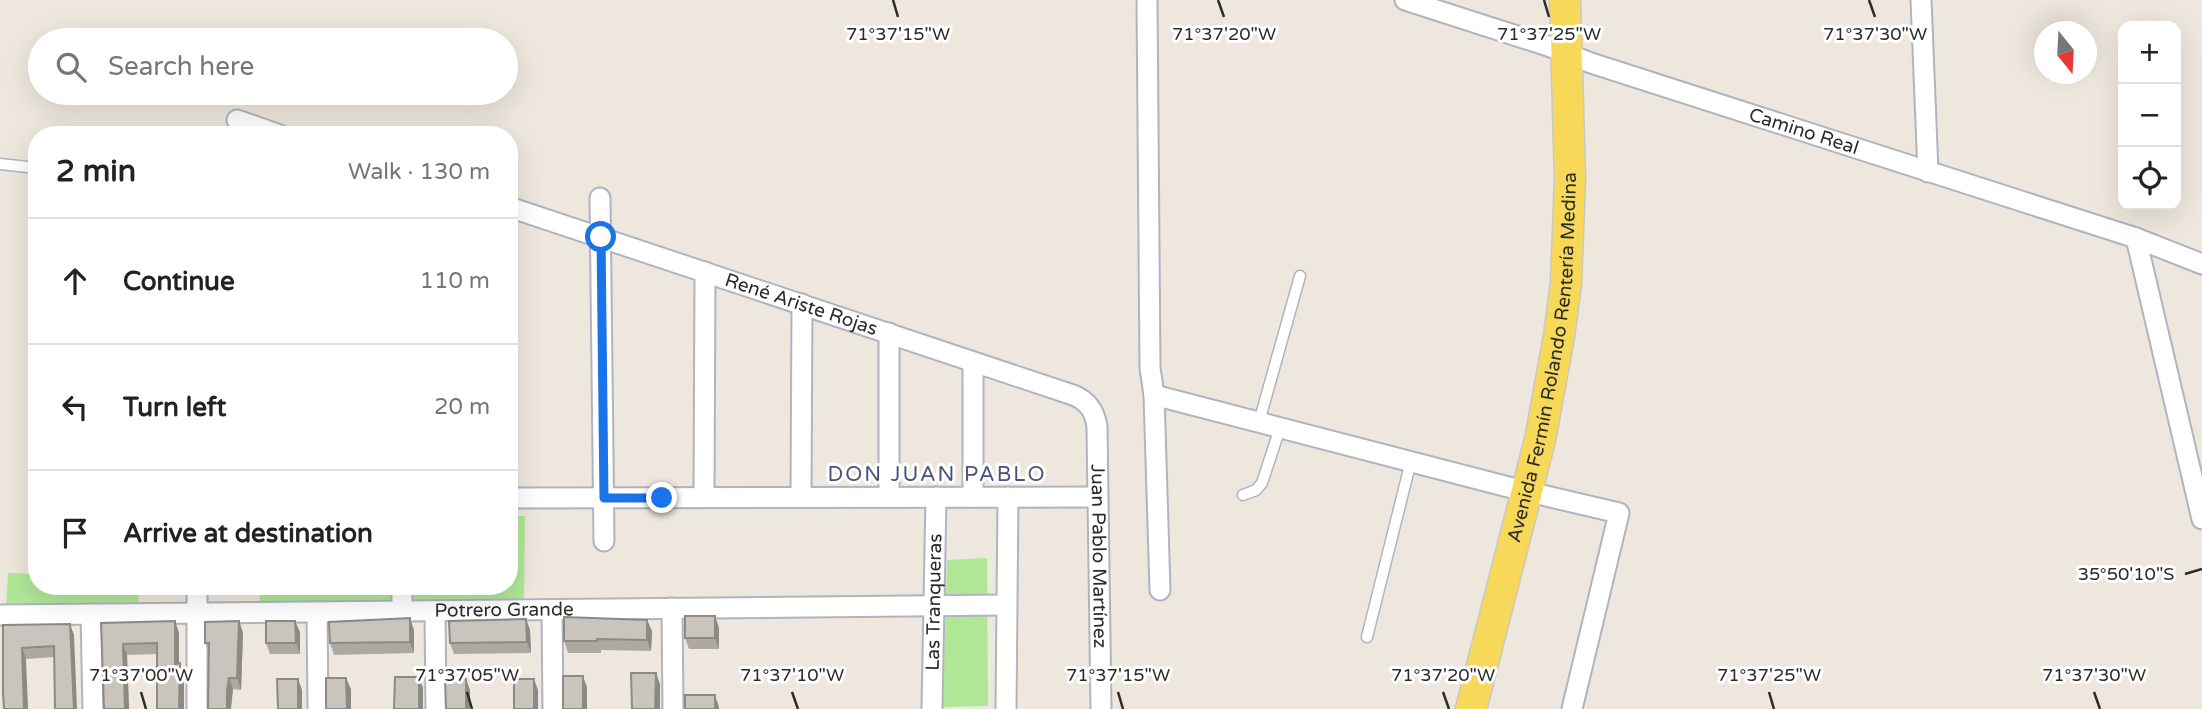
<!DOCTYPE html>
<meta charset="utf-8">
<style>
body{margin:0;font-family:"Varela Round",sans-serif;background:#f6f6f6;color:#222}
.controls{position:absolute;right:21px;top:21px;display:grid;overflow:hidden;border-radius:14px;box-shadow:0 7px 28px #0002}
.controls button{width:63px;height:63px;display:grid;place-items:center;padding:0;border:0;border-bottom:2px solid #e0e0e0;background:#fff;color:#222;font:35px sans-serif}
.compass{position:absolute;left:2034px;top:21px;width:63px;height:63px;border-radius:50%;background:#fff;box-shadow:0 7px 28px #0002;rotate:162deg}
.stop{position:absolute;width:21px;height:21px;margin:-16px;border:5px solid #1a73e8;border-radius:50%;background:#fff}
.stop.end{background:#1a73e8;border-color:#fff;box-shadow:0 2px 7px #0008}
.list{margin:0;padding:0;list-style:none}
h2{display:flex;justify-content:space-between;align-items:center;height:91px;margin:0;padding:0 28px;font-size:30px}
h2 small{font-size:23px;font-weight:400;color:#767676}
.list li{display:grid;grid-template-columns:46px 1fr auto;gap:21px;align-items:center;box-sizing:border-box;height:126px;padding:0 28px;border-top:2px solid #e0e0e0}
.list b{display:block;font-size:26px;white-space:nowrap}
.list em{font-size:23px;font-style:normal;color:#767676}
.icon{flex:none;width:38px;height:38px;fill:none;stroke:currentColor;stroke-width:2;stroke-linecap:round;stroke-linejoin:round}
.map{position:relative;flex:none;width:2202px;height:709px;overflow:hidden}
.search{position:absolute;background:#fff;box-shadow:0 7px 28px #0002;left:28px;top:28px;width:490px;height:77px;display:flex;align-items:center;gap:18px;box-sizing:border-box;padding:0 24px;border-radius:38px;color:#767676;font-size:26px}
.panel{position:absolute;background:#fff;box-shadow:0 7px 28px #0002;left:28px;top:126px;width:490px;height:469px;border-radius:28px}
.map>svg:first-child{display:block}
</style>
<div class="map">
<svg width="2202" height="709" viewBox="0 0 2202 709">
<rect width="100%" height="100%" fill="#eee7dd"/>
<g fill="#afe797">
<polygon points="509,516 525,516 524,601 260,605 259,586 509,586"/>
<polygon points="987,558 988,706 943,707 947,560"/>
<polygon points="8,573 37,574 37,586 138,586 139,602 6,605"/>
</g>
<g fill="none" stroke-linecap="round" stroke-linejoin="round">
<g stroke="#b1b3c0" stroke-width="13">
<g id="service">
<polyline points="0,164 37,168"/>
<polyline points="1259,422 1300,276"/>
<polyline points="1243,495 1256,490 1262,483 1280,428"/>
<polyline points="1367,637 1411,461"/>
</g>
</g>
<g stroke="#b1b3c0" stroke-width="23">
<g id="minor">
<polyline points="1147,0 1150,368 1154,395 1160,590"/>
<path id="s1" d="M1405 0 1548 46 1591 63 2136 238 2202 264"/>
<polyline points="1921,0 1928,172"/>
<polyline points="237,120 280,135"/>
<polyline points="600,198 604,541"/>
<path id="s2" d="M509 207 1073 395C1088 401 1095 411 1097 427L1101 709"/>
<polyline points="2136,238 2202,519"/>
<polyline points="973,362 973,497"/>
<polyline points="1154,395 1516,489 1619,513 1572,709"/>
<polyline points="704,497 705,272"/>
<polyline points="801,497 802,304"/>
<polyline points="889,497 889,333"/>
<polyline points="509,498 1097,497"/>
<polyline points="197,586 197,709"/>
<polyline points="402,586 402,611"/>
<polyline points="672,608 673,709"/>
<polyline points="552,610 553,709"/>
<polyline points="435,611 436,709"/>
<polyline points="317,612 318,709"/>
<polyline points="91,614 93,709"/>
<path id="s3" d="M0 615 1006 605"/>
<path id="s4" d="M932 709 936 497"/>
<polyline points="1006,709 1008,497"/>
</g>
</g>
<g stroke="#c8c8c8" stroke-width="33">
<g id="primary">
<path id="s5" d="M1471 709 1540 440 1559 336 1566 283 1570 179 1565 0"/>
</g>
</g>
<use href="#service" stroke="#fff" stroke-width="10"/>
<use href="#minor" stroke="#fff" stroke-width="19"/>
<use href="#primary" stroke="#f7d859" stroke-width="30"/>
</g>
<g fill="#ada9a2">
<polygon points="715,616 719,628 719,649 689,649 685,638"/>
<polygon points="526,619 530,630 531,653 454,654 450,643"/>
<polygon points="647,620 652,631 651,651 601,650 601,653 568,653 564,641"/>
<polygon points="175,621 179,633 179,664 184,675 157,654 127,655 129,709 104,709 101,623"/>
<polygon points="239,621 243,633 241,690 233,689 231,703 205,643"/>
<polygon points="3,625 74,635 55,657 26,659"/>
<polygon points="414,630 414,653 334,655 330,643"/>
<polygon points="300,632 300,654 270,654 266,643"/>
</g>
<g fill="#8d8984">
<polygon points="715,616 719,628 719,649 715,638"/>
<polygon points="410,618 414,630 414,653 410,642"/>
<polygon points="526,619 530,630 531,653 527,642"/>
<polygon points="647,620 652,631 651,651 647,640"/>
<polygon points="175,621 179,633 179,675 175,664"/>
<polygon points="239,621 243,633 241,690 237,678"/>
<polygon points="295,621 300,632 300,654 296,643"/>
<polygon points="70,624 74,635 77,709 74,709"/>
<polygon points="123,644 127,655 129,709 125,709"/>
<polygon points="22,648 26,659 28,709 24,709"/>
<polygon points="180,663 184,675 184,709 179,709"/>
<polygon points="656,673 660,684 660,709 655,709"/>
<polygon points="583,676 587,687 587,709 583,709"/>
<polygon points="419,677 423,688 423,709 420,709"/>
<polygon points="229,678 233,689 231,709 227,709 227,691"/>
<polygon points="346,678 351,689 351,709 347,709"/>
<polygon points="298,679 302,690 302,709 298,709"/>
<polygon points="466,679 470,690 470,709 466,709"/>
<polygon points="534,679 538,690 538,709 534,709"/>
<polygon points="715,695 719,707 719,709 715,709"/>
</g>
<g fill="#c9c4bc" stroke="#8d8984" stroke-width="2">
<rect x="685" y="616" width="30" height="22"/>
<polygon points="564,617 647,620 647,640 597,639 597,641 564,641"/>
<polygon points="410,618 410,642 330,643 329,622"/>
<polygon points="526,619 527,642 450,643 449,621"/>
<polygon points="175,621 175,664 180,663 179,709 157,709 157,643 123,644 125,709 104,709 101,623"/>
<polygon points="239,621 237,678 229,678 227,691 227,709 208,709 209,643 205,643 205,622"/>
<polygon points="266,621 295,621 296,643 266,643"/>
<polygon points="70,624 74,709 55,709 54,646 22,648 24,709 4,709 3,693 3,625"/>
<polygon points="631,673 656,673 655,709 632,709"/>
<rect x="563" y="676" width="20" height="33"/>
<polygon points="395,677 419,677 419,709 394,709"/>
<polygon points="326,678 346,678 347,709 326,709"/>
<polygon points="277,679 298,679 298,709 278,709"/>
<polygon points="445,679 466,679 466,709 446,709"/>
<rect x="514" y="679" width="20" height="30"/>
<rect x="685" y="695" width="30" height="14"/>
</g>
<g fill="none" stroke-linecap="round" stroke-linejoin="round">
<polyline stroke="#1a73e8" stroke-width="9" points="601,237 604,498 662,498"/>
</g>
<path fill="none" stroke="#2b2b2b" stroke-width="2.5" d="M893 0 898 17M1218 0 1224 17M1544 0 1549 17M1869 0 1875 17M2185 574 2202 569M141 692 146 709M467 692 472 709M792 692 798 709M1118 692 1123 709M1443 692 1449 709M1769 692 1774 709M2094 692 2100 709"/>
<g text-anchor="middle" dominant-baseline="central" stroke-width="6" stroke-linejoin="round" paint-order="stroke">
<g font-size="19" fill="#2b2b2b" stroke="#fff">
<text stroke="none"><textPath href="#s1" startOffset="420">Camino Real</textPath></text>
<text stroke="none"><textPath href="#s2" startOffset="308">René Ariste Rojas</textPath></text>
<text stroke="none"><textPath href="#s5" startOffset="360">Avenida Fermín Rolando Rentería Medina</textPath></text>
<text stroke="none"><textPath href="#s2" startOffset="766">Juan Pablo Martínez</textPath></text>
<text stroke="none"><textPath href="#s4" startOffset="107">Las Tranqueras</textPath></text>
<text stroke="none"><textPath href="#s3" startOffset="504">Potrero Grande</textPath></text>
</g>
<g font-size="21" letter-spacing="2" fill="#49517e" stroke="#fff">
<text x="937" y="474">DON JUAN PABLO</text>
</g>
</g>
<g font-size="18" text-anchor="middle" fill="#2b2b2b" stroke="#fff" stroke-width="6" stroke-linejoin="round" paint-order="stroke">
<text x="898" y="40">71°37'15"W</text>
<text x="1224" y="40">71°37'20"W</text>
<text x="1549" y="40">71°37'25"W</text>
<text x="1875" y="40">71°37'30"W</text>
<text x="2126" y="580">35°50'10"S</text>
<text x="141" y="681">71°37'00"W</text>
<text x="467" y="681">71°37'05"W</text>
<text x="792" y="681">71°37'10"W</text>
<text x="1118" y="681">71°37'15"W</text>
<text x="1443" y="681">71°37'20"W</text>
<text x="1769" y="681">71°37'25"W</text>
<text x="2094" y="681">71°37'30"W</text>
</g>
</svg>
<div class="controls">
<button>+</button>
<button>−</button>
<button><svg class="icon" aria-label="locate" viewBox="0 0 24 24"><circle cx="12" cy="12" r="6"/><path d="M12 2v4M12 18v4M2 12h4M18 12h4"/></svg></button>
</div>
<svg class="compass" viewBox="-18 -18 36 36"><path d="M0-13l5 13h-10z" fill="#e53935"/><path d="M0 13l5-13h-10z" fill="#767676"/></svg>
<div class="stop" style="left:601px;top:237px"></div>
<div class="stop end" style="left:662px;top:498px"></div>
<div class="search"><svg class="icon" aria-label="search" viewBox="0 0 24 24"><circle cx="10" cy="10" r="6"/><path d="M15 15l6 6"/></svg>Search here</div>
<section class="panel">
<h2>2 min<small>Walk · 130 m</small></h2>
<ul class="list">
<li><svg class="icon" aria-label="ahead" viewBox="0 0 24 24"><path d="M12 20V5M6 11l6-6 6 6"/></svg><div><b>Continue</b></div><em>110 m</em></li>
<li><svg class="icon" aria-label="left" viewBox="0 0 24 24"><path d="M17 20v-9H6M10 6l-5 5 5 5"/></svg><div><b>Turn left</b></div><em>20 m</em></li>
<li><svg class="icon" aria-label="arrive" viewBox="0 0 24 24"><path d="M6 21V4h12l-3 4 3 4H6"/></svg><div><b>Arrive at destination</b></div></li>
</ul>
</section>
</div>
